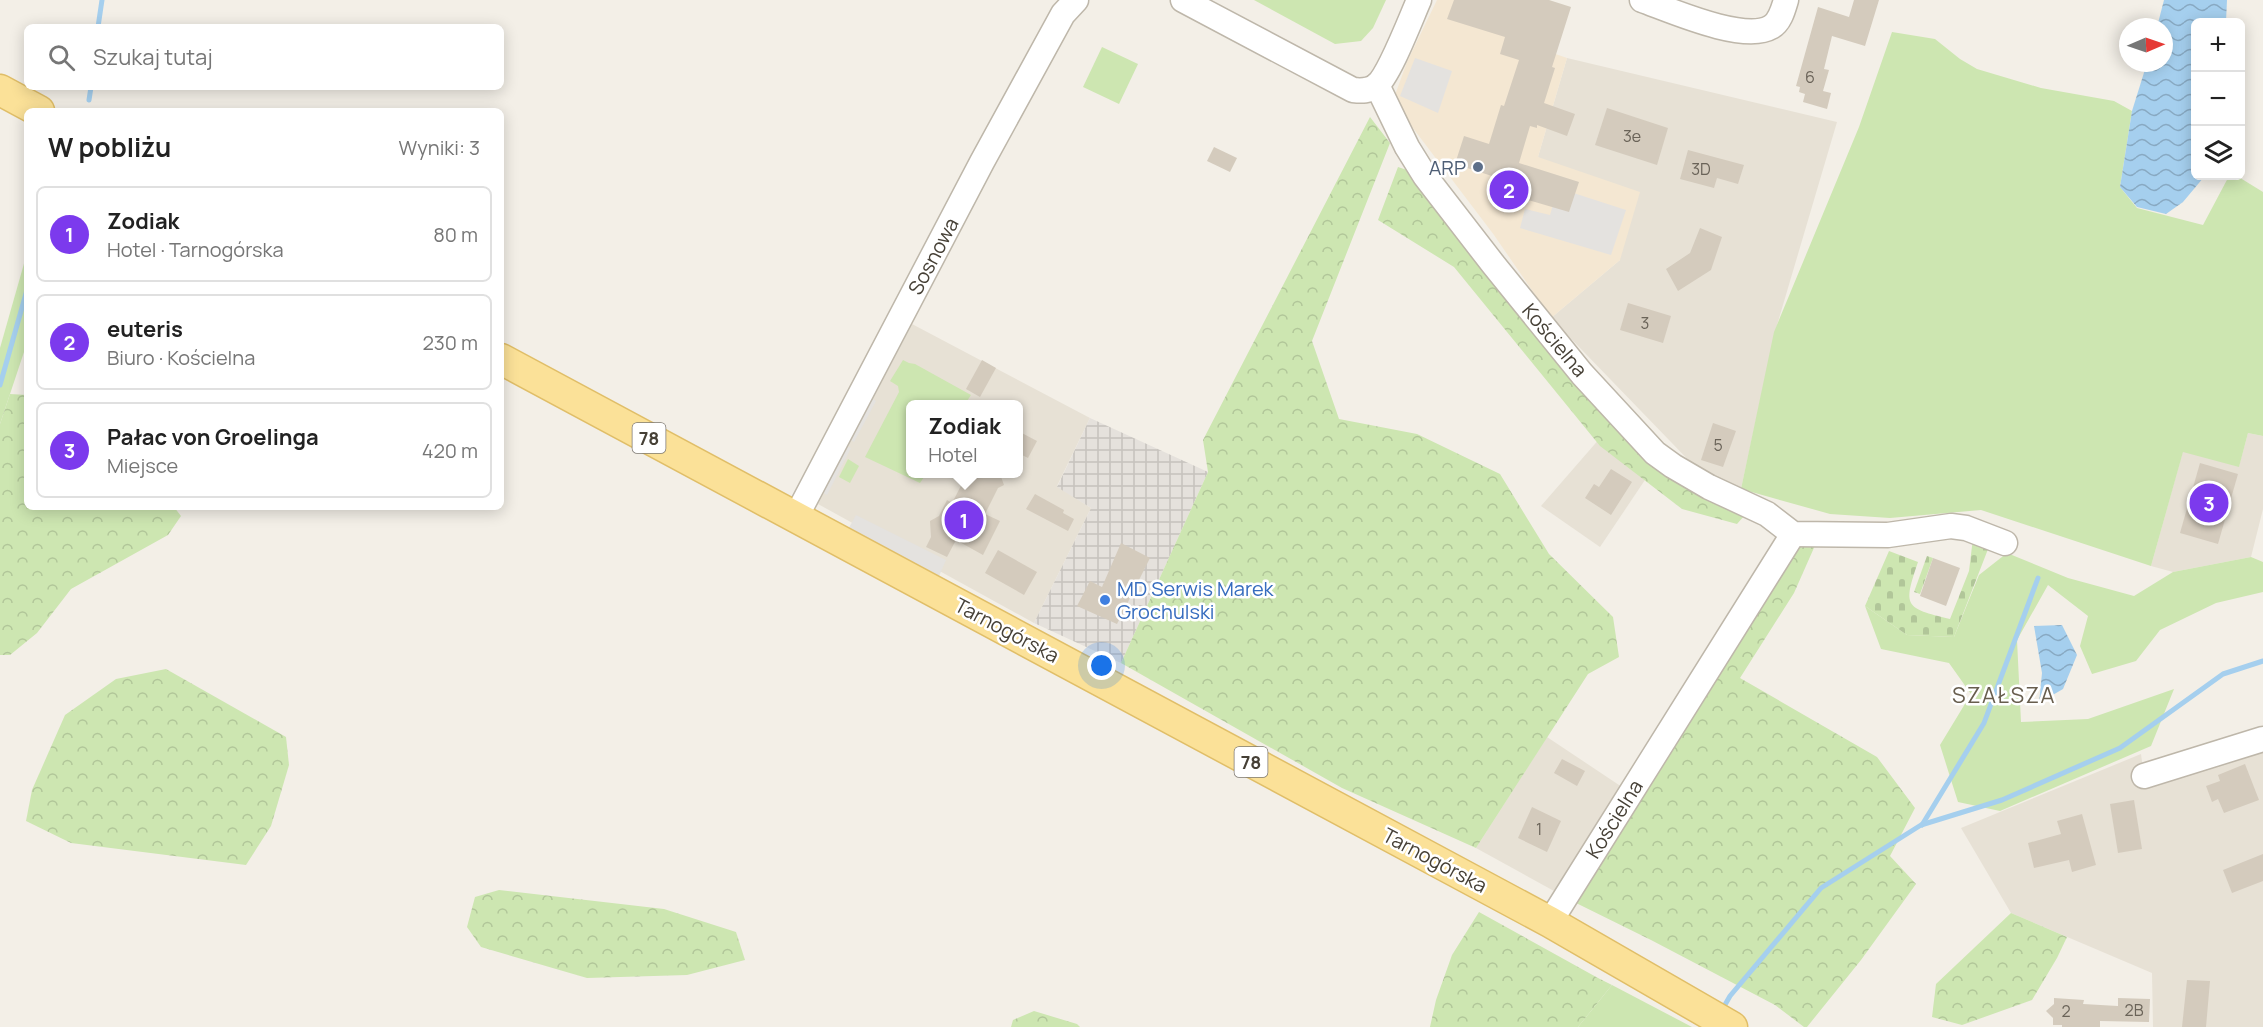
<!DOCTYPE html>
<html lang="pl">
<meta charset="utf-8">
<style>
body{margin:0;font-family:Manrope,sans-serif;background:#f2f2f2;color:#222}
.controls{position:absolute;right:18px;top:18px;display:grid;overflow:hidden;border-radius:9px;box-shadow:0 3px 15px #0003}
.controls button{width:54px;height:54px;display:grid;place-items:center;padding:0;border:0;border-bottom:2px solid #e0e0e0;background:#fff;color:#222;font:30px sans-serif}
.compass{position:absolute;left:2119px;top:18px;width:54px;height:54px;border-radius:50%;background:#fff;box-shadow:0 3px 15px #0003;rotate:88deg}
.you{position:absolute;left:1102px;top:666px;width:21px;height:21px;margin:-15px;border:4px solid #fff;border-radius:50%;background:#1a73e8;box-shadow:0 0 0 9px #1a73e833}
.badge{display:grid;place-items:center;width:39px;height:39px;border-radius:50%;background:#7c3aed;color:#fff;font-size:20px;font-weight:700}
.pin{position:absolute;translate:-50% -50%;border:3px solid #fff;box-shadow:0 2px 6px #0006}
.popup{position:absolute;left:906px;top:400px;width:117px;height:78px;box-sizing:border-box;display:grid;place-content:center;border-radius:9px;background:#fff;filter:drop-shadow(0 2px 4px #0005);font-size:20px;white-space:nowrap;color:#767676}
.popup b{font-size:22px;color:#222}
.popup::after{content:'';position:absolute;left:50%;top:100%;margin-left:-12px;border:12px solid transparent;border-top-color:#fff}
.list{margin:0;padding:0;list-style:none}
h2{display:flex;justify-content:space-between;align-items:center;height:78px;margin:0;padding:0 24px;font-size:26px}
h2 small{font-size:20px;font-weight:400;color:#767676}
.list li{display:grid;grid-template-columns:39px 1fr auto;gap:18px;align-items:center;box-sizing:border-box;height:96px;margin:0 12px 12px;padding:0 12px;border:2px solid #e0e0e0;border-radius:9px}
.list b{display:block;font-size:22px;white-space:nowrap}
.list p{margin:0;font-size:20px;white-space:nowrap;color:#767676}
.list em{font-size:20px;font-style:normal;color:#767676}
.icon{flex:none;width:33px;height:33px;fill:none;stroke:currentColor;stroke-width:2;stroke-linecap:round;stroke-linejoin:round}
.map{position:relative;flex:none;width:2263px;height:1027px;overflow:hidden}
.search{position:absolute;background:#fff;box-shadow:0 3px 15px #0003;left:24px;top:24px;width:480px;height:66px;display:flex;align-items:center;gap:15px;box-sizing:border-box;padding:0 21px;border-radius:9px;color:#767676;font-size:22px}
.panel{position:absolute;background:#fff;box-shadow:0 3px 15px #0003;left:24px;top:108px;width:480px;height:402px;border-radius:9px}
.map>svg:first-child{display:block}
</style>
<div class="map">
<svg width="2263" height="1027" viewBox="0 0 2263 1027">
<defs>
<pattern id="industrial-grid" width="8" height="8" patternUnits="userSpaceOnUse" patternTransform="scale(1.5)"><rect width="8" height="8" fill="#e5e1dc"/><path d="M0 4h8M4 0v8" fill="none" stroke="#c6c2bd"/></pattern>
<pattern id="forest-crowns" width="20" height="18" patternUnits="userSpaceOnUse" patternTransform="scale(1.5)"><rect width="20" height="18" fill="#cde6b1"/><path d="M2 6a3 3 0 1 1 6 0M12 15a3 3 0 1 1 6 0" fill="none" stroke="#b1c699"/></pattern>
<pattern id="cemetery-stones" width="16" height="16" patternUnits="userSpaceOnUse" patternTransform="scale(1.5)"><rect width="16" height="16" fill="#cde6b1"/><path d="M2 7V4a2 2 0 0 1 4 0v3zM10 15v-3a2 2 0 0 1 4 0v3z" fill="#b1c699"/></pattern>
<pattern id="water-waves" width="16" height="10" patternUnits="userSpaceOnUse" patternTransform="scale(1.5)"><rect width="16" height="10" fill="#a5cfee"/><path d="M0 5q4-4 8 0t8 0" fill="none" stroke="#88a9c2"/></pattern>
</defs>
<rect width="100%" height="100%" fill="#f3efe7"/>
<g fill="#e7e1d5" fill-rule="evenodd">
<polygon points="1567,58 1837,122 1775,332 1741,489 1699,471 1551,318 1620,260 1538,157"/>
<path d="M912 324 1090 418 1057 486 1091 508 1034 623 818 504ZM910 404H1018V474H910Z"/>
<polygon points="1614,422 1657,462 1600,547 1541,506"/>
<polygon points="2248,433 2263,436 2263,509 2251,557 2173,572 2151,566 2183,451 2239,466"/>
<polygon points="1547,737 1637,797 1574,902 1476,848"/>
<polygon points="2263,739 2263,1027 2153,1027 2152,973 2011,913 1961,828 2141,754 2144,776"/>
</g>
<polygon fill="#f4e7d2" points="1437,0 1539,0 1527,44 1567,58 1538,157 1640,192 1620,260 1551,318 1494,235 1400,111 1395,95 1407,62"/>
<polygon fill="url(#industrial-grid)" points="1090,418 1208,472 1121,663 1034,623 1091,508 1057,487"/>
<g fill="#cde6b1">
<polygon points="1254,0 1386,0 1373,28 1361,41 1335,44"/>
<polygon points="1892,32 1935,39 1960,59 1977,69 2041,88 2114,101 2132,111 2120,187 2137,208 2203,225 2229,176 2237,176 2263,192 2263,436 2248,433 2239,467 2183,452 2151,566 1981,510 1890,518 1830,514 1741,489 1774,332 1859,127"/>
<polygon points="1102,47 1138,64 1119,104 1083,87"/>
<polygon points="27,253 27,343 0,424 0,348"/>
<polygon points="903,360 909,363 915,364 971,395 965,404 910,404 910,474 926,474 920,483 865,457 899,392 898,386 890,381"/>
<polygon points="848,459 859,466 850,483 839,477"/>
<polygon points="2007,553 2068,578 2134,596 2173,572 2251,557 2263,562 2263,592 2216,603 2160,630 2136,661 2092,674 2080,646 2088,616 2048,585 2017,640 2021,722 2088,719 2174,689 2151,746 2000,811 1958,802 1940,745 1971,694 1949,663 1881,649 1865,606 1907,635 1954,637 1979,575"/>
<polygon points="1612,985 1692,1027 1578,1027"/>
</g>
<g fill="url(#forest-crowns)">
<polygon points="1370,117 1390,143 1312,341 1339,419 1417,434 1500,474 1549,554 1613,617 1619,657 1588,674 1476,848 1342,788 1121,663 1208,472 1203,440"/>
<polygon points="1398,167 1425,176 1655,453 1752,507 1737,524 1682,509 1600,446 1454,267 1378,220"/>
<polygon points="10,394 27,395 27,507 174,507 181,516 168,535 71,589 37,633 10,655 0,655 0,424"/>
<polygon points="1794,539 1817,541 1794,593 1740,678 1877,757 1915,808 1890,856 1916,884 1861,960 1807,1027 1804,1027 1775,1005 1651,940 1572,901"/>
<polygon points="166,669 286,737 289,765 271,826 246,865 71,843 26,821 32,790 65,715 116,679"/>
<polygon points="499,890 664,909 736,932 745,960 687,975 587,978 481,947 467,927 475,897"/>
<polygon points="1479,912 1598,978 1612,985 1578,1027 1430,1027 1436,1000 1452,955"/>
<polygon points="2011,913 2067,937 2057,958 2032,1000 1962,1025 1932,1017 1936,984"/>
<polygon points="1034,1011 1077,1024 1080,1027 1011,1027 1013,1020"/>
</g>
<g fill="url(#cemetery-stones)">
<path d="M1973 538 1990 544 1954 637 1907 635 1865 606 1889 551 1918 562C1903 606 1904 608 1950 619L1969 571Z"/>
<polygon points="1927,556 1933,558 1920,594 1914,592"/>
</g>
<g fill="#e4e2df">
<polygon points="1415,58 1452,71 1438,113 1400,96"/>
<polygon points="1558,188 1626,210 1611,255 1520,228 1525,209 1550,215"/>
<polygon points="865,394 876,401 854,442 842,435"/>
<polygon points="839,441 851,448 827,495 814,488"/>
<polygon points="856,515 946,560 936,583 845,535"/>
</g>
<g fill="url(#water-waves)">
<polygon points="2164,0 2227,0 2226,22 2196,22 2196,176 2204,177 2183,202 2166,214 2137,207 2120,187 2132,111 2147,63 2164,63 2164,27 2157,27"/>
<polygon points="2062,625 2077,655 2063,689 2039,703 2042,673 2034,626"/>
</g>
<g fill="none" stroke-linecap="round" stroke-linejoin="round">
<g stroke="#a5cfee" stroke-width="5">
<polyline points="98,27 102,0"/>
<polyline points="89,100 91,87"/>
<polyline points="0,385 27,290"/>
<polyline points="1922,825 1984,723 2038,578"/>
<polyline points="1722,1010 1730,996 1821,888 1921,825 2002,800 2120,748 2223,674 2263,661"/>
</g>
</g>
<g fill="#d4cbbd">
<polygon points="1454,0 1549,0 1571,7 1552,67 1555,68 1544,103 1575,114 1567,136 1537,125 1537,128 1530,126 1519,163 1579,182 1569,212 1491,189 1495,177 1455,164 1464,136 1489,144 1501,105 1504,106 1519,60 1500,54 1505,37 1447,19"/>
<polygon points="1854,0 1879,0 1865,46 1832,36 1824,69 1829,70 1823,91 1831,93 1827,109 1803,102 1805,94 1799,92 1800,87 1796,86 1818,7 1849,17"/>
<polygon points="1607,108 1668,128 1657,165 1595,145"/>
<polygon points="1214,147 1237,158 1230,172 1207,161"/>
<polygon points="1688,150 1744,165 1738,184 1717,178 1714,188 1680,179"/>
<polygon points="1700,228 1722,237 1711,270 1678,291 1666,269 1690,253"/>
<polygon points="1628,303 1671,316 1663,343 1620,330"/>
<polygon points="982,360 996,368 980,397 966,389"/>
<polygon points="1713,423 1736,431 1723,467 1701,460"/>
<polygon points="1018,431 1037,441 1028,458 1018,453"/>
<polygon points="2200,463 2238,474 2218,544 2180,533"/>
<polygon points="1611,469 1632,482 1611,515 1585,498 1594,484 1599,487"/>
<polygon points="962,474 1000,474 1004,485 998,488 985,514 1000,521 983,555 956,540 947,557 926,547 931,537 930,521 939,516 947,500 952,503 964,480"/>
<polygon points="1035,494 1064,510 1063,513 1074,519 1068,531 1026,509"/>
<polygon points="1121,543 1150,558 1117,624 1077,606 1090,581 1102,587"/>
<polygon points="998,550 1037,572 1024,595 985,573"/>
<polygon points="1933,558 1960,568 1946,606 1920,596"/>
<polygon points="1562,759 1585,771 1577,786 1554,773"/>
<polygon points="2245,764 2259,800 2224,813 2218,799 2212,802 2206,786 2220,781 2218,775"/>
<polygon points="2134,800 2142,849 2118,853 2110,804"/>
<polygon points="1532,807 1561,821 1547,852 1518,838"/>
<polygon points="2082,814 2096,865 2072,872 2069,860 2034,868 2028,843 2061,834 2057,821"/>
<polygon points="2263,854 2263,881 2232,893 2223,870"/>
<polygon points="2187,980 2210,981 2206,1027 2182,1027"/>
<polygon points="2054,998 2084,1000 2083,1004 2118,1006 2118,998 2150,999 2149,1022 2100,1021 2100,1027 2062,1027 2062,1025 2053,1025 2053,1018 2046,1011 2054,1004"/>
</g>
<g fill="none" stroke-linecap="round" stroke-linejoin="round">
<g stroke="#beb7aa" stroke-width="27">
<g id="minor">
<path d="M1183 0 1353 90C1362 91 1369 91 1376 86 1389 76 1411 18 1419 0"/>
<path d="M1642 0C1670 10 1744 43 1771 27 1780 22 1783 10 1786 0"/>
<polyline points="1377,85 1407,147 1425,176 1493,264 1582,374 1655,453 1673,466 1709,487 1767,514 1793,534 1888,535 1951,526 1966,528 2005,543"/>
<polyline points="796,517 982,162 1063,14 1076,0"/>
<polyline points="2144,776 2263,739"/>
<polyline points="1550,922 1793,534"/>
</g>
</g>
<g stroke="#e0be68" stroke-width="33">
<g id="major">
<polyline points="0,90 39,111"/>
<polyline points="501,359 1550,922 1732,1027"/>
</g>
</g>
<use href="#minor" stroke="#fff" stroke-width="24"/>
<use href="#major" stroke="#fbe198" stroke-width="30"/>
</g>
<circle fill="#5c6f8a" stroke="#fff" stroke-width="2" cx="1478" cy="167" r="6"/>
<circle fill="#3f7fe0" stroke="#fff" stroke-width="2" cx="1105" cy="600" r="6"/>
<g text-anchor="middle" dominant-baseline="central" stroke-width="5" stroke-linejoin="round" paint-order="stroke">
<g font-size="16" fill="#6a6358">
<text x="1810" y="77">6</text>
<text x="1632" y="136">3e</text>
<text x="1701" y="169">3D</text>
<text x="1645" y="323">3</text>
<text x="1718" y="445">5</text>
<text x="1539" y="829">1</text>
<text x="2134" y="1010">2B</text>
<text x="2066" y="1011">2</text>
</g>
<g fill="#fff" stroke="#7e7972" stroke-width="1.5">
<rect x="632.5" y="423" width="33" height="30" rx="4.5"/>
<rect x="1234.5" y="747" width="33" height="30" rx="4.5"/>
</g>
<g font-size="18" font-weight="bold" fill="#464036">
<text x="649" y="438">78</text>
<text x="1251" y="762">78</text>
</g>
<g font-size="20" fill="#4e5e75" stroke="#fff" text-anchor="end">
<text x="1466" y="167">ARP</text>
</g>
<g font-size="20" fill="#464036" stroke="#fff">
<text transform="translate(933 256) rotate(-62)">Sosnowa</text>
<text transform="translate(1555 340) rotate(50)">Kościelna</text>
<text transform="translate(1007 630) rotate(28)">Tarnogórska</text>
<text transform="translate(1614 819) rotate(-58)">Kościelna</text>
<text transform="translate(1435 860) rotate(28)">Tarnogórska</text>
</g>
<g font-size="20" fill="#366cbe" stroke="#fff" text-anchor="start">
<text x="1117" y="588">MD Serwis Marek<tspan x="1117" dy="23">Grochulski</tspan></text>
</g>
<g font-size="22" letter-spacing="1.5" fill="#685e4e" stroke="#fff">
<text x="2004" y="695">SZAŁSZA</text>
</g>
</g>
</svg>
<div class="controls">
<button>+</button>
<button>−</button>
<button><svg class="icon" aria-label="layers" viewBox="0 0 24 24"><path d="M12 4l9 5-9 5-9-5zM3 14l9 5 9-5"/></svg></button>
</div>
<svg class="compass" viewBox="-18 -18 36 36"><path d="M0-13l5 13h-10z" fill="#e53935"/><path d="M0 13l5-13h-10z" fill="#767676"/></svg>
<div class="you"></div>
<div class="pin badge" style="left:964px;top:520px">1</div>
<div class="popup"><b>Zodiak</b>Hotel</div>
<div class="pin badge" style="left:1509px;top:190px">2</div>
<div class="pin badge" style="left:2209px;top:503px">3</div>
<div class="search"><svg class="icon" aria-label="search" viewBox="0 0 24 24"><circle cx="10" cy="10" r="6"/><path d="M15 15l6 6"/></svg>Szukaj tutaj</div>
<section class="panel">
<h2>W pobliżu<small>Wyniki: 3</small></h2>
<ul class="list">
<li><span class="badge">1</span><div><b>Zodiak</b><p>Hotel · Tarnogórska</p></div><em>80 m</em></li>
<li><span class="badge">2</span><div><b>euteris</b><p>Biuro · Kościelna</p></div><em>230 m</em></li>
<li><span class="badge">3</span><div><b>Pałac von Groelinga</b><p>Miejsce</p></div><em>420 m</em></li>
</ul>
</section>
</div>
